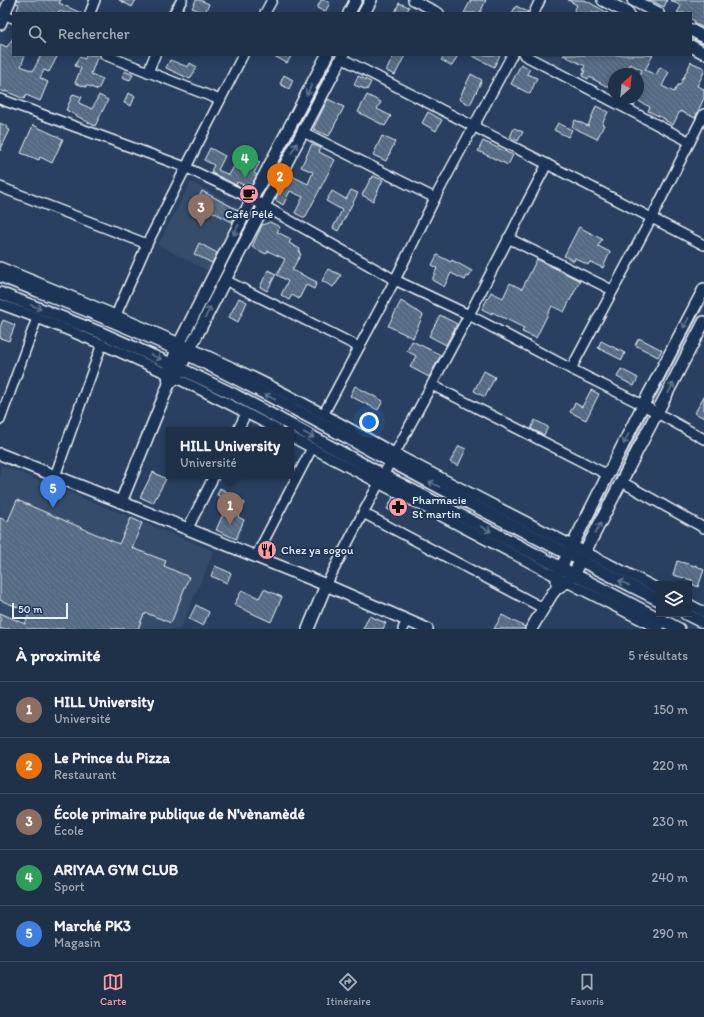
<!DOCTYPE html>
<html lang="fr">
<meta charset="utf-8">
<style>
body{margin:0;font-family:Itim,sans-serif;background:#2c3c53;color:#f1f3f6}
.controls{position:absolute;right:12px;bottom:12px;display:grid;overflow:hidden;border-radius:0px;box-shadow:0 2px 10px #0003}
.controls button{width:36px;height:36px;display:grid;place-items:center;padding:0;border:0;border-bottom:1px solid #3c4b61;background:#1f3049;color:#f1f3f6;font:20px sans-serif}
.compass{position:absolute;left:608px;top:68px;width:36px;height:36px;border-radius:50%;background:#1f3049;box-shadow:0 2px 10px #0003;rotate:27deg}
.scale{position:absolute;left:12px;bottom:10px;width:56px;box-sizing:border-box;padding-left:4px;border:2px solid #e8f1f8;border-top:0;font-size:11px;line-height:14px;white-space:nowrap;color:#e8f1f8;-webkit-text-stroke:3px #1d3557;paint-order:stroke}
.you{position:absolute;left:369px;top:422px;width:14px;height:14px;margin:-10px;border:3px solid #fff;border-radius:50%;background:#1a73e8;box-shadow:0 0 0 6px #1a73e833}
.badge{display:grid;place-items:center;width:26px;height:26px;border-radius:50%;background:#ff9aa2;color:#fff;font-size:13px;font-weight:700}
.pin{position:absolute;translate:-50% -33px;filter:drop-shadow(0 1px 2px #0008)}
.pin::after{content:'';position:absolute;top:21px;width:14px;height:12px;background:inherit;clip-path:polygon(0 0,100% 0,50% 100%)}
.popup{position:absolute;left:166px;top:427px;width:128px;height:52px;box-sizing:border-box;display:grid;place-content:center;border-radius:0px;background:#1f3049;filter:drop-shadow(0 1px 3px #0005);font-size:13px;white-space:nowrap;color:#a1a9b4}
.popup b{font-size:15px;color:#f1f3f6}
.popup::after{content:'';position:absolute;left:50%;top:100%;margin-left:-8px;border:8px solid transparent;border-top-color:#1f3049}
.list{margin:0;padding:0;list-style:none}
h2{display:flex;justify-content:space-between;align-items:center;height:52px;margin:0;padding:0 16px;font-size:17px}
h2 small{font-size:13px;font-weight:400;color:#a1a9b4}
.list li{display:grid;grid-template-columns:26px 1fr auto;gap:12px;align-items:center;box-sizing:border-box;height:56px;padding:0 16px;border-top:1px solid #3c4b61}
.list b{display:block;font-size:15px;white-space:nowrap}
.list p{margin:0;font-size:13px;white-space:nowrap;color:#a1a9b4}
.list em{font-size:13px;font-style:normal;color:#a1a9b4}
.icon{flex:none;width:22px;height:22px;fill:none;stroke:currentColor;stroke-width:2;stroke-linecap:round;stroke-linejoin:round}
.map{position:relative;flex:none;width:704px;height:629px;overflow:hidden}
.search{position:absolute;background:#1f3049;box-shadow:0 2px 10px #0003;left:12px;right:12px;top:12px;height:44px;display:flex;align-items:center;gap:10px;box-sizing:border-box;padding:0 14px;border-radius:0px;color:#a1a9b4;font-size:15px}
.sheet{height:332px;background:#1f3049}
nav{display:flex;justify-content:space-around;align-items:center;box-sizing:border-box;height:56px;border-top:1px solid #3c4b61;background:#1f3049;font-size:11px;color:#a1a9b4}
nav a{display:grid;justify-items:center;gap:2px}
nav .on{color:#ff9aa2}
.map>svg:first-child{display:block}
</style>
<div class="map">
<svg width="704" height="629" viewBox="0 0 704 629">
<defs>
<pattern id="building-back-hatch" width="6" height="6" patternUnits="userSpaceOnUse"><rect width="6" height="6" fill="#556a83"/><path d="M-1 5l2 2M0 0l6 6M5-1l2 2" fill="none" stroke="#6d8095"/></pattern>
</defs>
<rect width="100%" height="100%" fill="#294061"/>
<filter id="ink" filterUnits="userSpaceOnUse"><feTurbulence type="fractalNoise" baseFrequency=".025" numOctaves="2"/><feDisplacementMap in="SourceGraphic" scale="8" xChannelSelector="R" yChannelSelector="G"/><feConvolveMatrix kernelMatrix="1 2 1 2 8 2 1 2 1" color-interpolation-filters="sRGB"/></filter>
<g filter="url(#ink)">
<g fill="#364d6b">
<polygon points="528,55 565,55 557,71"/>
<polygon points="191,182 243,209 211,272 158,245"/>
<polygon points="0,465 214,551 180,629 0,629"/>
</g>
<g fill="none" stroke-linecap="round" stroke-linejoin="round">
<g stroke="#9dabbd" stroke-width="2">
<polyline points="357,13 364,0"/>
<polyline points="264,193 335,55"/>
<polyline points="204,306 253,213"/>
<polyline points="652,403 704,304"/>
<polyline points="616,478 647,413"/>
<polyline points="592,523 613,484"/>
</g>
</g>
<g fill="url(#building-back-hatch)" stroke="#e8f1f8">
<polygon points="17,0 61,0 59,3 81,13 65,13 59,11 58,13 24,13 17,10 19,4 16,3"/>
<polygon points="119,0 136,0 132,7"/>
<polygon points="196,0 200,0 209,4 205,13 192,8"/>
<polygon points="321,0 325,0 330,3 325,12 317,8"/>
<polygon points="471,0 486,0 480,13 464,13"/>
<polygon points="568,0 585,0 608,13 573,13 577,5"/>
<polygon points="650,0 667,0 664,7"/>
<polygon points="670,0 704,0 704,28 694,23 695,21 691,19 691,13 677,13 681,6"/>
<polygon points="399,3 409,7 406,13 395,13"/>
<polygon points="516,6 528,12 528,13 512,13"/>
<polygon points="13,38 13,55 25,55 21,66 33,71 41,55 58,55 49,72 44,70 40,78 48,82 40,101 26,95 24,99 5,91 5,92 0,90 0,44 7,47"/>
<polygon points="86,55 98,55 91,74 103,79 98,90 86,85 86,87 75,83 81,68 75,66 79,57 85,59"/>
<polygon points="272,55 292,55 287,63"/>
<polygon points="394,55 405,55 395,75 386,71"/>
<polygon points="444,55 458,55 452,66 441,60"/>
<polygon points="471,55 500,55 494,67"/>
<polygon points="563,55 653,55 645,70 656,75 660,67 669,72 662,86 674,92 678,85 680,85 691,62 704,68 704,72 697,86 704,89 704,98 695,118 680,111 673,125 665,120 665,119 648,111 650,107 638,101 638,98 634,106 626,102 629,98 638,98 638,78 642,70 630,64 625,74 614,74 614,90 589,77 588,79 582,76 585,71 583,70 585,66"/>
<polygon points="170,60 188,67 190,63 197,67 190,79 166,68"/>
<polygon points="521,64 530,69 527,74 537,78 530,94 511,84"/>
<polygon points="125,71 133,75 130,80 122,77"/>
<polygon points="471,74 482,80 470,105 459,99"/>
<polygon points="284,75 293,80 289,89 280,84"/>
<polygon points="358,76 371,82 367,90 354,85"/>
<polygon points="128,93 135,96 131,106 124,103"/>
<polygon points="73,94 82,97 79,103 92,109 99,95 108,100 95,126 66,110"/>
<polygon points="367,95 381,102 377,109 391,116 385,126 358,112"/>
<polygon points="328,99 344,107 329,136 313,129"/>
<polygon points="596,106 608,112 602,124 604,125 597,139 572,127 575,120 588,126"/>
<polygon points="428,112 442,120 436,131 422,123"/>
<polygon points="0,123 8,127 7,129 10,130 0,151"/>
<polygon points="558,123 572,130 568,137 554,130"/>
<polygon points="33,125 63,139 52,163 40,157 39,160 21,153"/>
<polygon points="514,128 523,132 518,141 510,137"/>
<polygon points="382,136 395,142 386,161 373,155"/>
<polygon points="483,141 513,155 508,165 478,151"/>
<polygon points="312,144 321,148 319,152 335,160 305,218 295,213 303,197 290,191 283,205 275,200 281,189 282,190 290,175 308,184 313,172 301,167"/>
<polygon points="210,148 225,156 218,170 229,175 236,163 241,166 246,156 260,162 254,173 257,175 250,188 237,182 236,185 214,174 214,173 211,171 214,165 204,160"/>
<polygon points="373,176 383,180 373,201 362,195 371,178 372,179"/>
<polygon points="351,190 358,193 338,231 333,228 342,210 326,201 332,191 346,199"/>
<polygon points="202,191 238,210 232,222 196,203"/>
<polygon points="270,222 280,227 277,232 291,239 289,243 300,249 299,253 301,254 292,270 317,282 314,289 306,285 299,299 292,295 289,300 281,295 288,281 277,275 285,259 268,251 266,254 252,247 262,225"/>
<polygon points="579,227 602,239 598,246 610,252 603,268 590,262 588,265 575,258 574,261 564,256"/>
<polygon points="199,243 217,253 212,263 194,254"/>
<polygon points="437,255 451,262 452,260 472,271 469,277 467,276 465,280 451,273 444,287 432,280 437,268 432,265"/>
<polygon points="537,259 580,281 564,312 552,306 536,338 522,332 524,328 492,312 492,314 482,309 491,292 503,298 510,283 522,289"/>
<polygon points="328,269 341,275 336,284 335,284 333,287 322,281"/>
<polygon points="268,270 276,274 267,291 260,287"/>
<polygon points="239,298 247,302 238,322 229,317"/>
<polygon points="401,301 423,315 413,338 388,326"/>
<polygon points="440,315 457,324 446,345 429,336"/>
<polygon points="3,320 15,325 9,341 0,338 0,327"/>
<polygon points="639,338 662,350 658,357 635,345"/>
<polygon points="412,341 441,355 429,377 410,367 416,356 407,351"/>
<polygon points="601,341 625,353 622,360 598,348"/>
<polygon points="621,369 638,378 634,386 617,377"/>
<polygon points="484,371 495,377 485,397 474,391"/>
<polygon points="355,386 383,401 378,410 350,396"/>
<polygon points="591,390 599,394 586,420 570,412 575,403 582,407"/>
<polygon points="704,396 704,418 695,413"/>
<polygon points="535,420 548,427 544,435 531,429"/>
<polygon points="459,446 466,449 458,466 450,462"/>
<polygon points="153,472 166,479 153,503 140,497"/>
<polygon points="220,488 245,503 238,517 244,520 236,539 216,530 229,501 217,495"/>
<polygon points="393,497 407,505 401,516 387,509"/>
<polygon points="17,500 119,544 131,518 142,523 132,548 166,561 164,566 189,577 171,623 146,613 145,615 144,614 138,629 0,629 0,613 25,624 30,612 0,600 0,518 8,521"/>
<polygon points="677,561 695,566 695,565 704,570 698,587 692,584 692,580 673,575"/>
<polygon points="215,566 231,573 227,583 211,576"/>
<polygon points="264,589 282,597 271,622 234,605 242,590 259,598"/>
<polygon points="196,605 209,612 203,626 189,619"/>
<polygon points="502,615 525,627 524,629 494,629"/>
<polygon points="369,616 386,623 383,629 363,629"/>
</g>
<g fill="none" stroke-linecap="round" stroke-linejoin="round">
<g stroke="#e8f1f8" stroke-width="12">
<g id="minor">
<polyline points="413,0 439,13"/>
<polyline points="0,13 13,18"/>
<polyline points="90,13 95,0"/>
<polyline points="174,13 182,0"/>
<polyline points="265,13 272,0"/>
<polyline points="534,13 540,0"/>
<polyline points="105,55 220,100"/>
<polyline points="524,55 690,142"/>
<polyline points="341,58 704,245"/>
<polyline points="148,72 155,55"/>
<polyline points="0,99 185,167 252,199 395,280 469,315 571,369 643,405 704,439"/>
<polyline points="303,132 435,198"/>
<polyline points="0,187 147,244"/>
<polyline points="508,238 612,290"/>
<path d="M0 267C89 303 177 340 263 382 309 405 352 430 396 454 483 500 571 545 659 589"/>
<polyline points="225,280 359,347"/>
<path d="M0 304C96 339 188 381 278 430"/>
<polyline points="116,315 147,244 243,55"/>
<polyline points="571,369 652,217 704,114"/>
<polyline points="432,385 608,475"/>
<polyline points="324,413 395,280 435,198 512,55"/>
<polyline points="0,420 37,318"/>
<polyline points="238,430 246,413"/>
<polyline points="291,437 557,577 659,629"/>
<polyline points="55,476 102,344"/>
<polyline points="622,482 704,528"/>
<polyline points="363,513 543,608"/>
<polyline points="188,528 214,476"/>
<polyline points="256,556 312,448"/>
<polyline points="326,585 363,513 469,315 547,164"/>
<polyline points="689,604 704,612"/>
<polyline points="403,629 407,620"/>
</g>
</g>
<g stroke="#e8f1f8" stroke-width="14">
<g id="tertiary">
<polyline points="603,0 628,13"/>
<polyline points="633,0 658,13"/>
<polyline points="349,13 356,0"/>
<polyline points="364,13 371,0"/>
<polyline points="0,24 10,0"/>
<polyline points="691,30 704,37"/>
<polyline points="691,46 704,53"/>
<path d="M0 276C62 301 124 324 184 353 254 386 322 424 390 461 479 509 569 555 659 600"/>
<polyline points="0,293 99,332 171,364 235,395 383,475 679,629"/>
<polyline points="169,384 168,373 180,342 252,199 327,55"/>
<polyline points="0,454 121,502 326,585 427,629"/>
<polyline points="121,502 169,384 176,377 180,368 225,280 343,55"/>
<polyline points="557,588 557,577 561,568 643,405 704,289"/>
<polyline points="686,614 704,623"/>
<polyline points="308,629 326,585"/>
<polyline points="531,629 552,594 557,588 567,582 573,575 704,322"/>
</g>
</g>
<use href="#minor" stroke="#1d3557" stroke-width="9"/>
<use href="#tertiary" stroke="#1d3557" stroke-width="11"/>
</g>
<defs><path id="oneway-shaft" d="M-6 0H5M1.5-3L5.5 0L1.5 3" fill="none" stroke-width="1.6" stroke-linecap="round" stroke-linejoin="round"/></defs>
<g stroke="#64778f">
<use href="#oneway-shaft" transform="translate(309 90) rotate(118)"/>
<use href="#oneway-shaft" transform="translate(294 148) rotate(-62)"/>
<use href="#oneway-shaft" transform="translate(236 230) rotate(116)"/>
<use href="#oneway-shaft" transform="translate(36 307) rotate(21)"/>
<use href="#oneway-shaft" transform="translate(208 312) rotate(-63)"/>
<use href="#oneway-shaft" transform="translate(686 323) rotate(118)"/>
<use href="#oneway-shaft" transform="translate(156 357) rotate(24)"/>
<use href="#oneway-shaft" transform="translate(671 388) rotate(-63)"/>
<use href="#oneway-shaft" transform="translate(270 397) rotate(-153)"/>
<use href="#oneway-shaft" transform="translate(309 435) rotate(28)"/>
<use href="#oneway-shaft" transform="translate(626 439) rotate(117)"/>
<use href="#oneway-shaft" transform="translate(434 484) rotate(-152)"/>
<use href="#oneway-shaft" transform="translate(598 528) rotate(-62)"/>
<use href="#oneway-shaft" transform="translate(486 529) rotate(28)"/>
<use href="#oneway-shaft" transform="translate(624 583) rotate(-153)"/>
</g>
</g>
<defs>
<g id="cafe-disc" transform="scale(1)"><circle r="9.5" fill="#ff9aa2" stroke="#1d3557"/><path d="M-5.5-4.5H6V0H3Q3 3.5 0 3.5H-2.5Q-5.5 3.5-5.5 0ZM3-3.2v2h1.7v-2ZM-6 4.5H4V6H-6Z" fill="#111"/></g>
<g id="pharmacy-disc" transform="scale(1)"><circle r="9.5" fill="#ff9aa2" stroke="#1d3557"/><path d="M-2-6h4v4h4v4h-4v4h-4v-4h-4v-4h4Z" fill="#111"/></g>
<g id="restaurant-disc" transform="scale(1)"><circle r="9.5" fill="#ff9aa2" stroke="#1d3557"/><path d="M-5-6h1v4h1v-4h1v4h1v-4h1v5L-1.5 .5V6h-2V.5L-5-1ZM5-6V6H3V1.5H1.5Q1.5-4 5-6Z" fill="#111"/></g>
</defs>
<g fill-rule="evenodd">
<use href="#cafe-disc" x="249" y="194"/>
<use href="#pharmacy-disc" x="398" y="507"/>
<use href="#restaurant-disc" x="267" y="550"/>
</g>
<g text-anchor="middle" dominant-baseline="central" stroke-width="4" stroke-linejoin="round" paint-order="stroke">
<g font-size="12" fill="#e8f1f8" stroke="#1d3557" text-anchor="start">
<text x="249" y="214" text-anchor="middle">Café Pélé</text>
<text x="412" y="500">Pharmacie<tspan x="412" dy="14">St martin</tspan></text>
<text x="281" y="550">Chez ya sogou</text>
</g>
</g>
</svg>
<div class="controls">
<button><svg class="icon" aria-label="layers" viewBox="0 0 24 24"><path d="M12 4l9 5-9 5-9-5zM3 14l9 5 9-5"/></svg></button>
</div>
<svg class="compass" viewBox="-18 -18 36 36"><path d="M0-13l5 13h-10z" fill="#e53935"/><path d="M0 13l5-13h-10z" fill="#a1a9b4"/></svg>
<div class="scale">50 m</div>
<div class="you"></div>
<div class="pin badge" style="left:230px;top:525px;background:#8d6e63">1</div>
<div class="popup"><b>HILL University</b>Université</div>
<div class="pin badge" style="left:280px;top:196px;background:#e8710a">2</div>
<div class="pin badge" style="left:201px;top:227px;background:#8d6e63">3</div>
<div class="pin badge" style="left:245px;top:178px;background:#2e9e5b">4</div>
<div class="pin badge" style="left:53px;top:508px;background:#3f7fe0">5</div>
<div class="search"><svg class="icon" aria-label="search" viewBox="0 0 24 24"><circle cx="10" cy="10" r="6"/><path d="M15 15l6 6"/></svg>Rechercher</div>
</div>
<section class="sheet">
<h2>À proximité<small>5 résultats</small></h2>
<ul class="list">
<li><span class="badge" style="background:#8d6e63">1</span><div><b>HILL University</b><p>Université</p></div><em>150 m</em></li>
<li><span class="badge" style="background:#e8710a">2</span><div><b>Le Prince du Pizza</b><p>Restaurant</p></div><em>220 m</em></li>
<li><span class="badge" style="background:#8d6e63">3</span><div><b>École primaire publique de N'vènamèdé</b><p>École</p></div><em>230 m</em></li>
<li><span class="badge" style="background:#2e9e5b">4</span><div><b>ARIYAA GYM CLUB</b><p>Sport</p></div><em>240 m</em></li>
<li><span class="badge" style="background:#3f7fe0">5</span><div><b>Marché PK3</b><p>Magasin</p></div><em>290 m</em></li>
</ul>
</section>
<nav>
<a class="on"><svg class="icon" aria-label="map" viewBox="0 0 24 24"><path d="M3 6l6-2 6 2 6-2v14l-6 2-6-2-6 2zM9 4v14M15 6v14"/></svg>Carte</a>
<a><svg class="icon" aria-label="directions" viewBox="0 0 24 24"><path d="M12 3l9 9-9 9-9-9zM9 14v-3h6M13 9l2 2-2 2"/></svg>Itinéraire</a>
<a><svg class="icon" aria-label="saved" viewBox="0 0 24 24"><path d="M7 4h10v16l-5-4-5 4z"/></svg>Favoris</a>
</nav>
